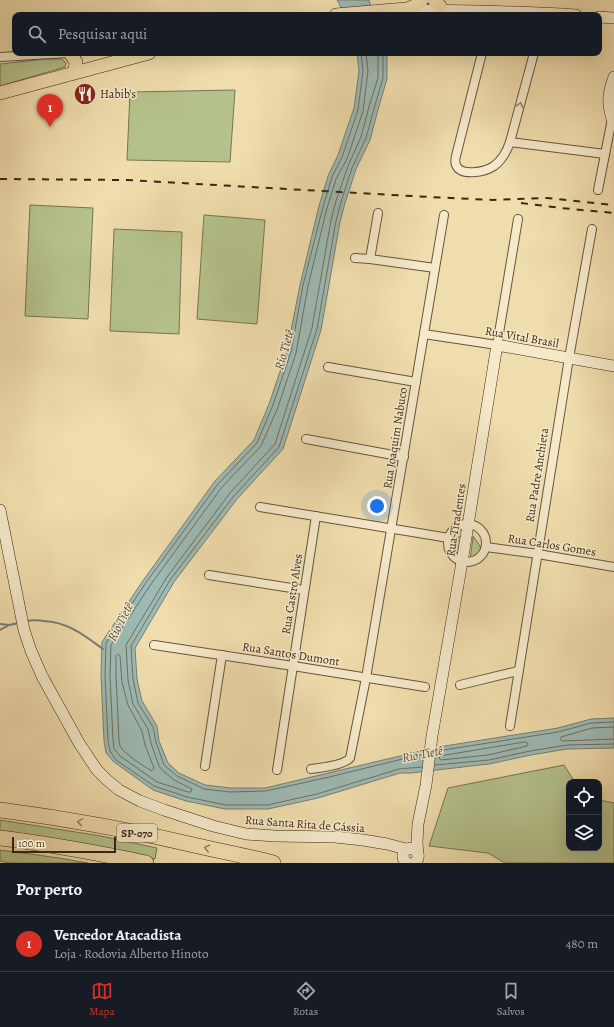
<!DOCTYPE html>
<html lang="pt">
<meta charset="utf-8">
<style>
body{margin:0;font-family:Alegreya,serif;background:#20242c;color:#f1f3f6}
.controls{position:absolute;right:12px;bottom:12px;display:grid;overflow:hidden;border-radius:8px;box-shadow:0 4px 16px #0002}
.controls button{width:36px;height:36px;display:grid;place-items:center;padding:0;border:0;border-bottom:1px solid #363941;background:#171b24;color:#f1f3f6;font:20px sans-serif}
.scale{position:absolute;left:12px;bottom:10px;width:104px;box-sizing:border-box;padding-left:4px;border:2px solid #3b2715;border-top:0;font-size:11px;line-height:14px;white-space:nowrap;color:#3b2715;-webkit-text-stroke:3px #f5e9ca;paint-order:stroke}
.you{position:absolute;left:377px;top:506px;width:14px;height:14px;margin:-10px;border:3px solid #fff;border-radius:50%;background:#1a73e8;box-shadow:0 0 0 6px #1a73e833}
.badge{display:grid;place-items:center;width:26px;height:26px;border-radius:50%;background:#d93025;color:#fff;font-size:13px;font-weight:700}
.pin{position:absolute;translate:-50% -33px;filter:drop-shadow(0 1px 2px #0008)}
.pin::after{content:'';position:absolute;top:21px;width:14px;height:12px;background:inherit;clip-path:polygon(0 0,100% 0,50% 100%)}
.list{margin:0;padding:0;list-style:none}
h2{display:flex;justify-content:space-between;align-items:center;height:52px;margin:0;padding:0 16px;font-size:17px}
h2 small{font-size:13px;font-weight:400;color:#9ea1a6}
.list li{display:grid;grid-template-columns:26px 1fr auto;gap:12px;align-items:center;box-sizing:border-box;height:56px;padding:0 16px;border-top:1px solid #363941}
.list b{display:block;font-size:15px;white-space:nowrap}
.list p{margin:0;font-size:13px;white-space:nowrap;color:#9ea1a6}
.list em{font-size:13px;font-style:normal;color:#9ea1a6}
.icon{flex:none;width:22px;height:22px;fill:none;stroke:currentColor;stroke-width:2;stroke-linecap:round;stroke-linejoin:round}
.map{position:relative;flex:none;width:614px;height:863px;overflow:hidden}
.search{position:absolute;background:#171b24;box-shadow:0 4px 16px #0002;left:12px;right:12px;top:12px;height:44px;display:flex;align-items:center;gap:10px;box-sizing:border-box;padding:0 14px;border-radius:8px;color:#9ea1a6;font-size:15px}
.sheet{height:108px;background:#171b24}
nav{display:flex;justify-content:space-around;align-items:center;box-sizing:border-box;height:56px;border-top:1px solid #363941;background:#171b24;font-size:11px;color:#9ea1a6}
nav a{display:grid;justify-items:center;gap:2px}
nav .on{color:#d93025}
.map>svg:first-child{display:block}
</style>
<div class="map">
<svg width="614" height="863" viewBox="0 0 614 863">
<rect width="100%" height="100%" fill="#f0ddad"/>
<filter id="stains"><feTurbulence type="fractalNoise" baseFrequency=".005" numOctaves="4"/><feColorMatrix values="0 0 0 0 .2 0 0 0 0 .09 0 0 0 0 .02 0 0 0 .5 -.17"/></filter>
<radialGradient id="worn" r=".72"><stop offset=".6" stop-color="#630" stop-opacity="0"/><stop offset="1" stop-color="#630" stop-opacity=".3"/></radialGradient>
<g fill="#b5c28d" stroke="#787451">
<polygon points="45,59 62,59 66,63 65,67 0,86 0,64"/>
<polygon points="235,90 230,162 127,160 130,92"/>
<polygon points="30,205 93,208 88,319 25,316"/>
<polygon points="204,215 265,220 257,324 197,319"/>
<polygon points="114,229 182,232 179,334 110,331"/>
<path d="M462 535 459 560C452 554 448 550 453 541Z"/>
<polygon points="473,536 480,546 481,552 476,558 470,562"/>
<polygon points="564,765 575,782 569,782 569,848 599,848 599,800 614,803 614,863 505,863 488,853 429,846 448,788"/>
<polygon points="0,820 101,836 157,848 155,859 96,846 0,831"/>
<polygon points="0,850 59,858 88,863 10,863 0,861"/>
</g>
<g fill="#9ebab4" stroke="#767f74">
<polygon points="337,0 369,0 374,15 345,15"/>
<polygon points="357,53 387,53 387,79 379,106 370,140 356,169 345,203 340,222 321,330 283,449 237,499 174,582 135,648 137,679 142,701 157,726 159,741 168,763 179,773 205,785 231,788 265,788 438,747 558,728 591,719 614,718 614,748 567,749 531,755 489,764 411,773 400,773 318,798 268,809 225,809 186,801 153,790 114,762 106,753 104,741 101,675 102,642 142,582 215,481 254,440 269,404 287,351 300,285 319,206 328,176 338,155 354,108 359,71"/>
</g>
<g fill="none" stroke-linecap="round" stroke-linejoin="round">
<g stroke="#6c7064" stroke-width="1">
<polyline points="361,53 363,71 358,110 342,157 332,177 323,207 303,285 291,352 273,405 257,443 218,484 145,584 106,643 105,675 108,741 110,751 116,760 154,786 187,797 226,805 267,805 317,794 399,769 422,767"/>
<polyline points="366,53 368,71 363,111 347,159 336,179 327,208 308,286 296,353 278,407 261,446 222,487 149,587 111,645 110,675 113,740 114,749 120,756 130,763 157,782 188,792 191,792 192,789 174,780 162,770 159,766 151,743 148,729 133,704 128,680 126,645 167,577 230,493 275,444 312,328 331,220 336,201 348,166 361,137 370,103 378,78 378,53"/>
<polyline points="383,53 383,78 375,105 366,138 352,168 341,202 336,221 317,329 279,447 233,497 170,580 131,646 133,679 138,703 153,727 156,742 164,765 177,776 204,789 230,792 266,791 325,778 423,754"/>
<path d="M118 654 120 656 122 682 128 705 142 731 145 745 154 768 152 771C146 768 123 753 120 746 120 746 119 740 119 740L116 675V656Z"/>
<polyline points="614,727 592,728 561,737 560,739 562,741 614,739"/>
<polygon points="526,742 528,744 527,746 488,755 441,760 439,758 441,756"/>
<polyline points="437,751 558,732 591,723 614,722"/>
<polyline points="435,765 489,760 530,751 567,745 614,744"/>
</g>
<g stroke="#767f74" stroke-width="2">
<path d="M25 621C32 620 38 620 44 621 68 622 85 636 103 649"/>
<polyline points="0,624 9,625"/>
<polyline points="0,630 9,625 19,623"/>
</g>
<g stroke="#68543b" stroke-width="10">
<g id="street">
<path d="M482 53 457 152C456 156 454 161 456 165 461 177 485 172 494 166 502 160 507 151 510 142L605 154"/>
<polyline points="0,57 68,53"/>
<polyline points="510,142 534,53"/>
<polyline points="598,190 612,119"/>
<polyline points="355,258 370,259 435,268"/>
<polyline points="370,259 378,213"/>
<polyline points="424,334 497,345 518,219"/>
<polyline points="328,367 416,382"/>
<polyline points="306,439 404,457"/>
<path d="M260 507C323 517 386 528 449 538"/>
<circle cx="467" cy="543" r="19"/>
<polyline points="486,547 538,554 614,567"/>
<polyline points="209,575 304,590"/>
<polyline points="154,645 293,666 425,687"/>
<polyline points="460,685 518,671"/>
<polyline points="510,726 569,358 592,229"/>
<polyline points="205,766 222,655"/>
<path d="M311 769C320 768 344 765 350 758L366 678 444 215"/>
<polyline points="277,770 316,516"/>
</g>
</g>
<g stroke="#3b2715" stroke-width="12">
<g id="secondary">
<path d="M407 9 413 10C467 11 521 11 576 15"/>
<polyline points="599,17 614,18"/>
<path d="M614 77C608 94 607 101 612 119H614"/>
<polyline points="0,510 24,630 31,651 42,676 79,743 97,770 107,780 119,790 140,801 164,810 213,826 246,834 275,836 335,837 363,840 387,844 406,849"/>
<polyline points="418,855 417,843 418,824 426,785 432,736 462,562 497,345 614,366"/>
<path d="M407 863C403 860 402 856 404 851L410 848C419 850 421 858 414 863"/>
</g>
</g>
<g stroke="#3b2715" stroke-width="14">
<g id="primary">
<polyline points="434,0 440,6"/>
<polyline points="336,15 394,10 407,9 417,5 422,0"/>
<polyline points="70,53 76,62 75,72"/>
<polyline points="0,93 149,53"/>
</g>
</g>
<g stroke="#3b2715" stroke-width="16">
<g id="highway">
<path d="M0 810C70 819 139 832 207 848 229 853 251 857 273 863"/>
<path d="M0 838C49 844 98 853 146 863"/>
</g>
</g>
<use href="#street" stroke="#f5e9ca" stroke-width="8"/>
<use href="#secondary" stroke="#f5e9ca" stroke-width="11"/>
<use href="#primary" stroke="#f0ddad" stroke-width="13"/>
<use href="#highway" stroke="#f0ddad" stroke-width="15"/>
<g stroke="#3b2715" stroke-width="2" stroke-dasharray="7 7" stroke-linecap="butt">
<polyline points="0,179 127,180 429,197 493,200 547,198 614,205"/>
<polyline points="521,203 561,208 614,213"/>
</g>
</g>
<defs><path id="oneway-chevron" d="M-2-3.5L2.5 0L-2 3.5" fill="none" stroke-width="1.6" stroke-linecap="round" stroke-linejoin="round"/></defs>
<use stroke="#988870" href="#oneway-chevron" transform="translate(520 105) rotate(-75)"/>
<g stroke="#968261">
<use href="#oneway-chevron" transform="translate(80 822) rotate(-171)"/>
<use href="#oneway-chevron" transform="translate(207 848) rotate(-167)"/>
</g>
<defs>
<g id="restaurant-disc" transform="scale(1.15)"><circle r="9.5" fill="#8f2418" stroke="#f5e9ca"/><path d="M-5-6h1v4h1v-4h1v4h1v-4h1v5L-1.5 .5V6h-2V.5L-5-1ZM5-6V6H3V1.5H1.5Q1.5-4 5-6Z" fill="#fff"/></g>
</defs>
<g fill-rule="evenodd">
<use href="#restaurant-disc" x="85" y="94"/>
</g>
<g text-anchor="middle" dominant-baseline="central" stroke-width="3" stroke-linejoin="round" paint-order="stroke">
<rect fill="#f5e9ca" stroke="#73614b" stroke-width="1" x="117" y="824" width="40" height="18" rx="3"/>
<g font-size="11" font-weight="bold" fill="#3b2715">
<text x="137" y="833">SP-070</text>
</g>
<g font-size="12" fill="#3b2715" stroke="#f5e9ca" text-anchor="start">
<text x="100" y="94">Habib's</text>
</g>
<g font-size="12" fill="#3b2715" stroke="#f5e9ca">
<text transform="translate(522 337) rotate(10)">Rua Vital Brasil</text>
<text transform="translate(395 438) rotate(-81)">Rua Joaquim Nabuco</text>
<text transform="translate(537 475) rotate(-81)">Rua Padre Anchieta</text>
<text transform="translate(456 520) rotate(-81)">Rua Tiradentes</text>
<text transform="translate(552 545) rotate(9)">Rua Carlos Gomes</text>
<text transform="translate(292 594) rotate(-81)">Rua Castro Alves</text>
<text transform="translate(291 654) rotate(9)">Rua Santos Dumont</text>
<text transform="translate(305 824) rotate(4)">Rua Santa Rita de Cássia</text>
</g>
<g font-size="13" font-style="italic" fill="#544c3d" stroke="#f5e9ca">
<text transform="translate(284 350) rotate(-74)">Rio Tietê</text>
<text transform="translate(120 622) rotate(-63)">Rio Tietê</text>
<text transform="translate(422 754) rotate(-11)">Rio Tietê</text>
</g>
</g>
<rect width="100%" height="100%" filter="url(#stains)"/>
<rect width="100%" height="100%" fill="url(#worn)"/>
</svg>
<div class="controls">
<button><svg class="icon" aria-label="locate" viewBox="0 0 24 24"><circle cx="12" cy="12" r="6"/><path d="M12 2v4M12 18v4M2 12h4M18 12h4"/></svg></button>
<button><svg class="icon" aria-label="layers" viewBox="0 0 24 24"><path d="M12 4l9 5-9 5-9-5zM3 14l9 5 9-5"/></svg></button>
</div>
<div class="scale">100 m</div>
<div class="you"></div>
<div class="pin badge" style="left:50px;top:127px">1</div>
<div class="search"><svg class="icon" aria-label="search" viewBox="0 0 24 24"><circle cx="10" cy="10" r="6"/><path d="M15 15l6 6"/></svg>Pesquisar aqui</div>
</div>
<section class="sheet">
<h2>Por perto<small></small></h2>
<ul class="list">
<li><span class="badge">1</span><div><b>Vencedor Atacadista</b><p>Loja · Rodovia Alberto Hinoto</p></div><em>480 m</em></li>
</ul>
</section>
<nav>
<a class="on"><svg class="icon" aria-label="map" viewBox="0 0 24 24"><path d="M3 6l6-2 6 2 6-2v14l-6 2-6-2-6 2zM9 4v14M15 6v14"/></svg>Mapa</a>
<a><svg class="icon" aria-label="directions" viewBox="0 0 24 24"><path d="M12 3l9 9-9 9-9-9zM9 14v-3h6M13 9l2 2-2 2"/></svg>Rotas</a>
<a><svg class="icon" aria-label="saved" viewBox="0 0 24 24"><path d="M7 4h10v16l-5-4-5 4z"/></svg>Salvos</a>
</nav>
